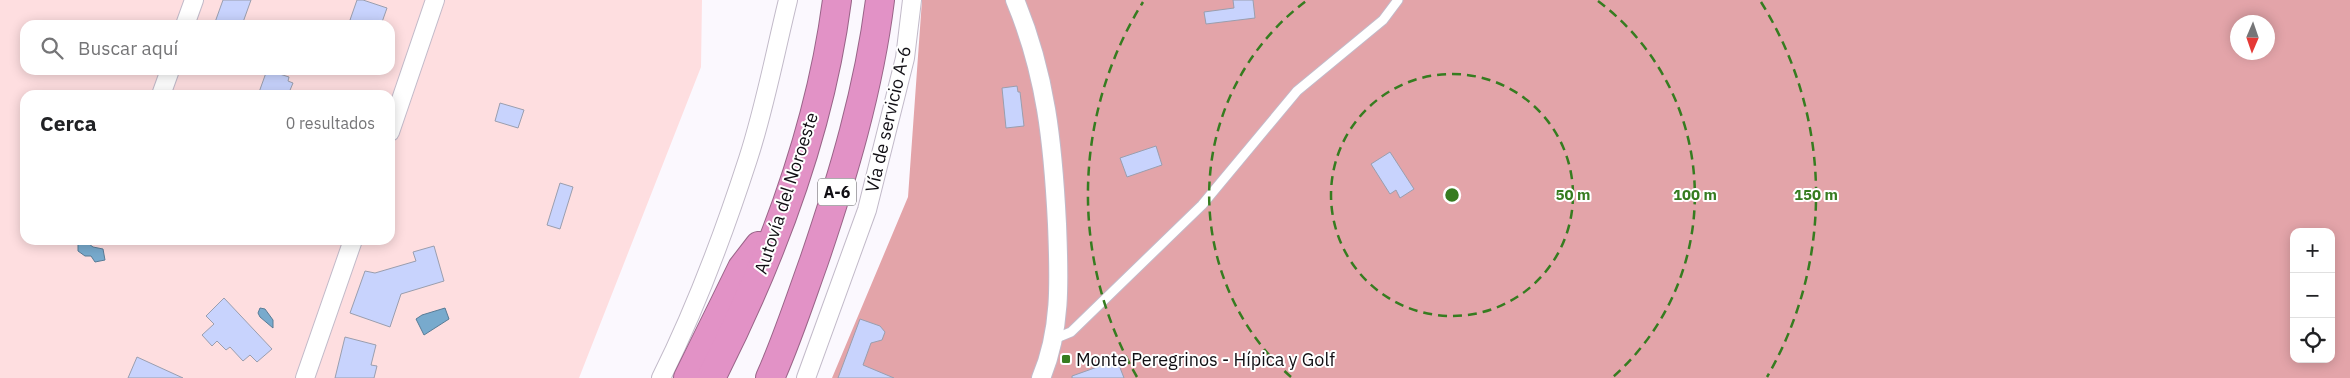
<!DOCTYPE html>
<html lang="es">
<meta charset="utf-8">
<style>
body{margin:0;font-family:"IBM Plex Sans",sans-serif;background:#f2f2f2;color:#202124}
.controls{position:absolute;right:15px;bottom:15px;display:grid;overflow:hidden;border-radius:10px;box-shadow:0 2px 12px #0003}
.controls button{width:45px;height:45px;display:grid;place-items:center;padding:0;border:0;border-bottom:1px solid #e0e0e0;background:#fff;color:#202124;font:25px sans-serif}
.compass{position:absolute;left:2230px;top:15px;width:45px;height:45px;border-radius:50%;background:#fff;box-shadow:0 2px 12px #0003;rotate:182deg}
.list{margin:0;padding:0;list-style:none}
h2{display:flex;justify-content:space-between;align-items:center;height:65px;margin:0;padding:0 20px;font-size:21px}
h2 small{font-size:16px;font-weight:400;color:#757577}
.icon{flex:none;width:28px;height:28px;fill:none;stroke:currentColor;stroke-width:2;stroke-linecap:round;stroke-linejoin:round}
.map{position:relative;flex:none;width:2350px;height:378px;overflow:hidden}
.search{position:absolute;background:#fff;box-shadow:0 2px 12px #0003;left:20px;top:20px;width:375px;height:55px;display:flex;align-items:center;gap:12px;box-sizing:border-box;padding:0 18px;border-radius:15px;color:#757577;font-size:19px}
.panel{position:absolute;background:#fff;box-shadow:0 2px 12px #0003;left:20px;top:90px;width:375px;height:155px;border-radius:15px}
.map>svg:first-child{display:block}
</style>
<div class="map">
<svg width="2350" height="378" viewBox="0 0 2350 378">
<rect width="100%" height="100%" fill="#fbf8fe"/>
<path fill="#fedee0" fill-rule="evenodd" d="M0 0H702L701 67 579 378H0ZM25 25H390V70H25ZM25 95H390V240H25Z"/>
<path fill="#e3a4a9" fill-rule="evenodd" d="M922 0H2350V378H832L908 197ZM2238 22H2268V52H2238ZM2294 232H2331V359H2294Z"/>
<g fill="#78aacd" stroke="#597c96">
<polygon points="82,241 85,241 93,247 103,249 105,260 95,262 91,256 85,256 78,251 78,245"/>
<polygon points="260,308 265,309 273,320 273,328 260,317 258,313"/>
<polygon points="445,308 449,319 424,335 416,319 422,315"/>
</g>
<g fill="#c8d3fd" stroke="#9a9eae">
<polygon points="223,0 251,0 242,25 214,25"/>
<polygon points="357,0 363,0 387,8 381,25 365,25 350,20"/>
<polygon points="1233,0 1253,0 1255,18 1206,24 1204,12 1234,8"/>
<polygon points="267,70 289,77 288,81 293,83 288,95 258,95"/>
<polygon points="1017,86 1018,92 1020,92 1024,126 1006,128 1002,88"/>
<polygon points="500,103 524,110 518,128 495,121"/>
<polygon points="1156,146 1162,165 1127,177 1120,158"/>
<polygon points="1390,152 1414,189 1400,198 1396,190 1390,194 1371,164"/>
<polygon points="560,183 573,187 560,229 547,225"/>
<polygon points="434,246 444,281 401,294 390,327 350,313 365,271 375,273 416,261 413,252"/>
<polygon points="224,298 272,349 257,362 250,355 243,361 230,347 226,350 217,341 212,346 202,335 214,324 206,316"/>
<polygon points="860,319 880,326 885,332 882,340 871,343 863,365 894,378 838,378"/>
<polygon points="345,337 376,345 371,365 377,366 374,378 335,378"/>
<polygon points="137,357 183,378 128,378"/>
<polygon points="1117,360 1124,378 1072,378 1072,376"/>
</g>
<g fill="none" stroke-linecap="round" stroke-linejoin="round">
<g stroke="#c2bac9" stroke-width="11">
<polyline id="service" points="1054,339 1071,332 1202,205 1297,91 1383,20 1398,0"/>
</g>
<g stroke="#c2bac9" stroke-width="20">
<g id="minor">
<path d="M1015 0C1046 74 1053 144 1057 224 1059 276 1062 329 1041 378"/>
<polyline points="185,25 194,0"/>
<polyline points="161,95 170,70"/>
<polyline points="390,132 435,0"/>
<polyline points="305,378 353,240"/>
<path d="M661 378C696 308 724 233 748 159 765 107 775 53 788 0"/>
<polyline points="806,378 867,210 905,58 912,0"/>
</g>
</g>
<g stroke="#996488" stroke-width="30">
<g id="motorway">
<polyline points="688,378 742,268 759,246"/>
<path d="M711 378C771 260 820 132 837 0"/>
<path d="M770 378C787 340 800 300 814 261 843 176 869 89 880 0"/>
</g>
</g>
<use href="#service" stroke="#fff" stroke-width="9"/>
<use href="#minor" stroke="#fff" stroke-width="18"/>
<use href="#motorway" stroke="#e292c6" stroke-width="28"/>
</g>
<g fill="none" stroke="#367c20" stroke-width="2.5" stroke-dasharray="9 6">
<circle cx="1452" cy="195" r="121"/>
<path d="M1291 377A243 243 0 0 1 1306 1M1598 1A243 243 0 0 1 1613 377"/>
<path d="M1137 377A364 364 0 0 1 1143 2M1761 2A364 364 0 0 1 1767 377"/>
</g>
<rect fill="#367c20" stroke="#fff" stroke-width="2" x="1061" y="354" width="10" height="10" rx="2.5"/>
<g text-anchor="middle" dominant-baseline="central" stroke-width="4" stroke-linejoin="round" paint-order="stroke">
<rect fill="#fff" stroke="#58575a" stroke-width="1" x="818" y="178.5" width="38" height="27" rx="4"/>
<g font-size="16" font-weight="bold" fill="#110f14">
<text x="837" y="192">A-6</text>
</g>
<g font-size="18" fill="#110f14" stroke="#fff">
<text transform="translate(888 119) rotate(-77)">Vía de servicio A-6</text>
<text transform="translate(786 193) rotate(-72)">Autovía del Noroeste</text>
</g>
<g font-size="18" fill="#110f14" stroke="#fff" text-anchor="start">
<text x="1076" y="359">Monte Peregrinos - Hípica y Golf</text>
</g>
</g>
<circle cx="1452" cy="195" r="8" fill="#367c20" stroke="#fff" stroke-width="2.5"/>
<g font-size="15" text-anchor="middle" font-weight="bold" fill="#367c20" stroke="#fff" stroke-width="4" stroke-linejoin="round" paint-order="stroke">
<text x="1573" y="200">50 m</text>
<text x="1695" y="200">100 m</text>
<text x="1816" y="200">150 m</text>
</g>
</svg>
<div class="controls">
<button>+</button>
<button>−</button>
<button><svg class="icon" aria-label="locate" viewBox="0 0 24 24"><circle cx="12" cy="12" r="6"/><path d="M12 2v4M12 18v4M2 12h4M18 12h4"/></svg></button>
</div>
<svg class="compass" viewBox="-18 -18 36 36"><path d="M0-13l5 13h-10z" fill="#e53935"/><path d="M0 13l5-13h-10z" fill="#757577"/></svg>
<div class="search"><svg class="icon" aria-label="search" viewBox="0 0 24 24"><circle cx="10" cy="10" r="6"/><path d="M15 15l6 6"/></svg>Buscar aquí</div>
<section class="panel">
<h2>Cerca<small>0 resultados</small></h2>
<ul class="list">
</ul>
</section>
</div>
